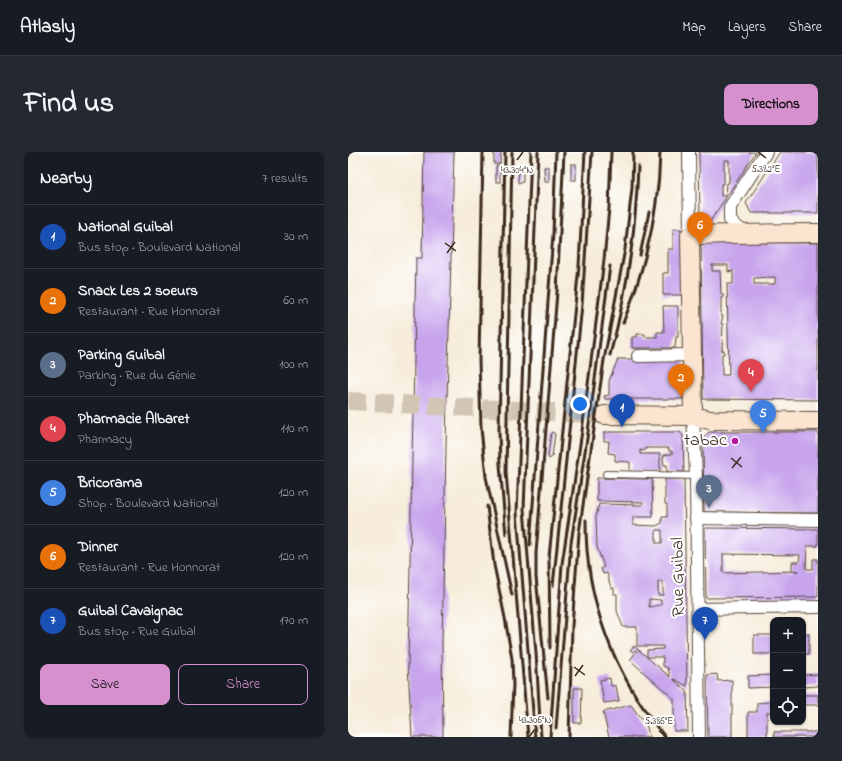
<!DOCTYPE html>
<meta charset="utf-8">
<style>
body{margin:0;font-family:"Indie Flower",sans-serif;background:#242831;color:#f1f3f6}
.controls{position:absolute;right:12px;bottom:12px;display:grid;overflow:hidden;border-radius:8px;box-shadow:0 1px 3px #0004}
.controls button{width:36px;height:36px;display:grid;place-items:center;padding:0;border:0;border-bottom:1px solid #363941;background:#171b24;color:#f1f3f6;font:20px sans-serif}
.you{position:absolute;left:232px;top:252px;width:14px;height:14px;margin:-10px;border:3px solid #fff;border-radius:50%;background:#1a73e8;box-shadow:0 0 0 6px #1a73e833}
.badge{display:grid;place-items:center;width:26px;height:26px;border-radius:50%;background:#d690ce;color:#fff;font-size:13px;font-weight:700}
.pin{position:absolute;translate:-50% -33px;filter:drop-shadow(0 1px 2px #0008)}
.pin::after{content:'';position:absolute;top:21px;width:14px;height:12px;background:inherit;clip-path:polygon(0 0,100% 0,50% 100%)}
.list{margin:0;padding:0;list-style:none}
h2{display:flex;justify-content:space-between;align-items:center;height:52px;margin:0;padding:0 16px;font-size:17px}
h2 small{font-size:13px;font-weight:400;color:#9ea1a6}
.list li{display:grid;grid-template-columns:26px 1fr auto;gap:12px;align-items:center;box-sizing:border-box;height:64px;padding:0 16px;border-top:1px solid #363941}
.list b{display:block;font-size:15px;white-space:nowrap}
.list p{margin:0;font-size:13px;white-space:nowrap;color:#9ea1a6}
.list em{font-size:13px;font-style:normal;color:#9ea1a6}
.actions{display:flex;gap:8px;padding:12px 16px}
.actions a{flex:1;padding:9px 0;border:1px solid #d690ce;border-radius:8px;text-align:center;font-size:14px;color:#d690ce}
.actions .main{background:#d690ce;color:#111}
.icon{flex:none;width:22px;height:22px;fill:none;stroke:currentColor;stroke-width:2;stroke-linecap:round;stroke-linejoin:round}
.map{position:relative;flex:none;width:470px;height:585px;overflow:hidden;border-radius:8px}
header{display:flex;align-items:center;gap:24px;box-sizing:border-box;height:56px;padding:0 20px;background:#171b24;border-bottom:1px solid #363941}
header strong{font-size:19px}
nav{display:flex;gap:22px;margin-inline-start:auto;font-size:14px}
.intro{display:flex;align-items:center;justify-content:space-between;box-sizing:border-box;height:96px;padding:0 24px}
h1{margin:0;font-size:28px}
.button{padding:10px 18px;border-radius:8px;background:#d690ce;color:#111;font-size:14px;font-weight:700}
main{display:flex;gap:24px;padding:0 24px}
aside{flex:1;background:#171b24;border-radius:8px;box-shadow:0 1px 3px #0004}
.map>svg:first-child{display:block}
</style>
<header>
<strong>Atlasly</strong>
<nav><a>Map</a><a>Layers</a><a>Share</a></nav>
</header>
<div class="intro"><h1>Find us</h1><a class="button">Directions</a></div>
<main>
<aside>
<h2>Nearby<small>7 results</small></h2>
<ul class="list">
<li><span class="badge" style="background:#1a4fb4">1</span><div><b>National Guibal</b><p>Bus stop · Boulevard National</p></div><em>30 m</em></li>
<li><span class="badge" style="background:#e8710a">2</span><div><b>Snack Les 2 soeurs</b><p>Restaurant · Rue Honnorat</p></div><em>60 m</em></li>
<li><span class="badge" style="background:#5c6f8a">3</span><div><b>Parking Guibal</b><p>Parking · Rue du Génie</p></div><em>100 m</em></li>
<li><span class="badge" style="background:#e0444e">4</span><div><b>Pharmacie Albaret</b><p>Pharmacy</p></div><em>110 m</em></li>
<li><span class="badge" style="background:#3f7fe0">5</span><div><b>Bricorama</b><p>Shop · Boulevard National</p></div><em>120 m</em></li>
<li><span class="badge" style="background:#e8710a">6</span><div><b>Dinner</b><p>Restaurant · Rue Honnorat</p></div><em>120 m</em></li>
<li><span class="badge" style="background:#1a4fb4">7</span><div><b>Guibal Cavaignac</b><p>Bus stop · Rue Guibal</p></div><em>170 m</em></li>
</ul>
<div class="actions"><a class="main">Save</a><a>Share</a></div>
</aside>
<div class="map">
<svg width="470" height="585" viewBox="0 0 470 585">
<rect width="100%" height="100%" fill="#fff"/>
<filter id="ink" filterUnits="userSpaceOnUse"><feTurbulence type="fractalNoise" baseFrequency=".025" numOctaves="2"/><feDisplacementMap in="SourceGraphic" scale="8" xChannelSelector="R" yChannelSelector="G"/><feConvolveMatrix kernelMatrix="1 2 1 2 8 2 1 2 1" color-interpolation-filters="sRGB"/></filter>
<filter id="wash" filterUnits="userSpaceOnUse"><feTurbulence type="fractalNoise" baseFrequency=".012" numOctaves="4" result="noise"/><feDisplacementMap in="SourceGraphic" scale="16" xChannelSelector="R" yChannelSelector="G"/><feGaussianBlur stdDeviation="0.9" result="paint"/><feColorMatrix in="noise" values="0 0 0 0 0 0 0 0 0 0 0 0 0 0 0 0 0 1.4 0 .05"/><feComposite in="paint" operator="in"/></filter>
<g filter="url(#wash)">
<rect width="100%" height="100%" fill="#f6ecd9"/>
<g id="blocks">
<g fill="#c7a4ec" fill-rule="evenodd">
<polygon points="76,0 106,0 99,247 94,492 95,585 64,585 60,514 68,106 74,106"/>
<polygon points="146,0 153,0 152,12 146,12"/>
<path d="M351 0H408L361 71H352ZM376 8H381V31H379L378 44H373V32L376 31Z"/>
<polygon points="432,0 470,0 470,61 403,61 398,51"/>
<rect x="223" y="12" width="5" height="16"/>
<rect x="148" y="14" width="4" height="16"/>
<polygon points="171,14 175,14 175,30 170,31"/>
<polygon points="196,15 201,15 201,30 197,30"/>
<polygon points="325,77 333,77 334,143 315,143 315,121 320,121 320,97 325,97"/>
<path d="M353 90 470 91V248L355 247ZM364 113H380V120L385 119V132H379L381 223H374V202H376V198L374 199 375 172H373L375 164H373V146L375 145V142H373L372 119H364ZM427 125V132H406V126Z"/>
<polygon points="315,154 330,154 330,185 328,185 327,196 284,196 284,185 289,185 289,182 297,182 297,185 309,185 309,180 316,180"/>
<polygon points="270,207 335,207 335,247 257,247 256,244 261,243 261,229"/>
<polygon points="205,280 207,282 204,305 201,307 200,304 203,281"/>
<polygon points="256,280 332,280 335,284 336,320 319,320 319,313 316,313 315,307 316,303 324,302 324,299 321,299 321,296 298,296 296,299 292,298 292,302 312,302 312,320 282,320 282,310 267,309 267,302 260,301 261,289 256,289"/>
<polygon points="361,280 470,280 470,361 356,360 355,286"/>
<path d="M249 326 304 327 305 365H285V373L308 374 314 371V365H319V352H317V327H336L339 534 326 527V528L339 539 340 579H326V547L282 508 289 499 287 498 285 500 282 498 286 494 322 525 320 516 315 514V505H299V498L315 497V494H289V475H275L269 459V442H266V436H263L259 421 255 422 253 416 256 415 249 395 248 365 251 352 295 353V350L249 349ZM308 378H314V391H308ZM315 429V443H310V430ZM301 447 313 448V453L301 455Z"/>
<path d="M357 376 470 377V394H459L458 417H465V407H470V445L358 446ZM375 402 452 403 451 410H444V419H450L375 421Z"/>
<rect x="455" y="482" width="6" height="20"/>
<rect x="406" y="483" width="19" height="19"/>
<polygon points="369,522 370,529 384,528 384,585 360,585 359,523"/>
<polygon points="470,522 470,534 455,535 455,523"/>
<polygon points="425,523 425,535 400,536 400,524"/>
<polygon points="262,526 263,534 268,534 271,549 256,551 252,528"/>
<polygon points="226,536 234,536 233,571 226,571"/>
<rect x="455" y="543" width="15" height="10"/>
<polygon points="419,550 424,550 424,560 419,560 419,585 400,585 400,560 409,560 409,551"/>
<polygon points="283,553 299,575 301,585 261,585 255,560"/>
<rect x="426" y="580" width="44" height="5"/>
</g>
</g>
</g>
<g filter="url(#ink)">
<use href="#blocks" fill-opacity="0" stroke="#57473a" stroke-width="1"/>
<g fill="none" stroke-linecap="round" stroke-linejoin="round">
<polyline stroke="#d1c5b4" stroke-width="18" stroke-dasharray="18 9" stroke-linecap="butt" points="0,249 256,263"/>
<g stroke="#57473a" stroke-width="8">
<polyline id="lane" points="258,322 348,324"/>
</g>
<g stroke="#57473a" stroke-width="14">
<g id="street">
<polyline points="341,0 342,83"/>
<polyline points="398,81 386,73 382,68 382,55 418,0"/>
<polyline points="290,204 344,203"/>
<polyline points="345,264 348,324 351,585"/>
<polyline points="348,366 470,368"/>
<polyline points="350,457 470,455"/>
</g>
</g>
<g stroke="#57473a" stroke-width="20">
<g id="secondary">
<polyline points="256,263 345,264 362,268 470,269"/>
<path d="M345 264 342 83C385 82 427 81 470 81"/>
</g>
</g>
<use href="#lane" stroke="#fff" stroke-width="6"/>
<use href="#street" stroke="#fff" stroke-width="12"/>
<use href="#secondary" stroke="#fce5d0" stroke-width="18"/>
<g stroke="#3b2a1e" stroke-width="3">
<polyline points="135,0 131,208 133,276 138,325 164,443"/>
<polyline points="157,0 151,279 152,313 158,383"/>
<polyline points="164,0 158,320 180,585"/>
<polyline points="183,0 169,361 187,585"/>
<polyline points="190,0 176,357 188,501 193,585"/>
<polyline points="292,103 301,60"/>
<path d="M275 171C297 117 311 59 312 0"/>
<path d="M262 203C279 141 288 79 290 14"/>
<polyline points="139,354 146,413 157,466 164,507 165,532 163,585"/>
<path d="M238 368C237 448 266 523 317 585"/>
<polyline points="182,393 205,82 208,0"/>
<polyline points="205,434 234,153 244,0"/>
<polyline points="202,496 201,405 231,114 237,0"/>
<polyline points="200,546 188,425 188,401 209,140 216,0"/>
<polyline points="208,576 223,391 240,280 262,114"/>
<polyline points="202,585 214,412 234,279 256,108 261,56 263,0"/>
<polyline points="221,585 224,474 231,381 256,208 277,97 284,36 285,0"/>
</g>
</g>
</g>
<path fill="none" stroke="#3b2a1e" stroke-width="1.5" d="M410 0 418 6M169 8 175 0M97 91 108 99M99 101 107 90M383 306 394 315M384 316 393 305M226 515 237 523M227 524 235 513M311 579 319 585M181 585 187 577"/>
<circle fill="#b5179e" stroke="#fff" stroke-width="1.5" cx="387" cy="289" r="4"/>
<g text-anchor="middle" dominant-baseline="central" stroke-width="4" stroke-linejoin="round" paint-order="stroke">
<g font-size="18" fill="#3b2a1e" stroke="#fff" text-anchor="end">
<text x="379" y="289">tabac</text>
</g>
<g font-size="18" fill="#3b2a1e" stroke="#fff">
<text transform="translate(331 425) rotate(-91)">Rue Guibal</text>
</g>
</g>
<g font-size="10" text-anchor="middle" fill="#3b2a1e" stroke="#fff" stroke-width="4" stroke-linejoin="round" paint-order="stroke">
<text x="418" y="20">5.382°E</text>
<text x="169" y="21">43.304°N</text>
<text x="187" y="571">43.306°N</text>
<text x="311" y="572">5.386°E</text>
</g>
</svg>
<div class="controls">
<button>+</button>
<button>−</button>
<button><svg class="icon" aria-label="locate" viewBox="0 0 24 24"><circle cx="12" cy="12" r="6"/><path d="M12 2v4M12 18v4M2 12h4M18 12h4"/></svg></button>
</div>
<div class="you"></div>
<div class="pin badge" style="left:274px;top:275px;background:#1a4fb4">1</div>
<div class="pin badge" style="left:333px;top:245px;background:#e8710a">2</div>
<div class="pin badge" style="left:361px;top:356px;background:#5c6f8a">3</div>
<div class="pin badge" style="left:403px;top:240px;background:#e0444e">4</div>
<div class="pin badge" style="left:415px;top:281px;background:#3f7fe0">5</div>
<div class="pin badge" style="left:352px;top:93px;background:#e8710a">6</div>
<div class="pin badge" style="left:357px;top:488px;background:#1a4fb4">7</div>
</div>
</main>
